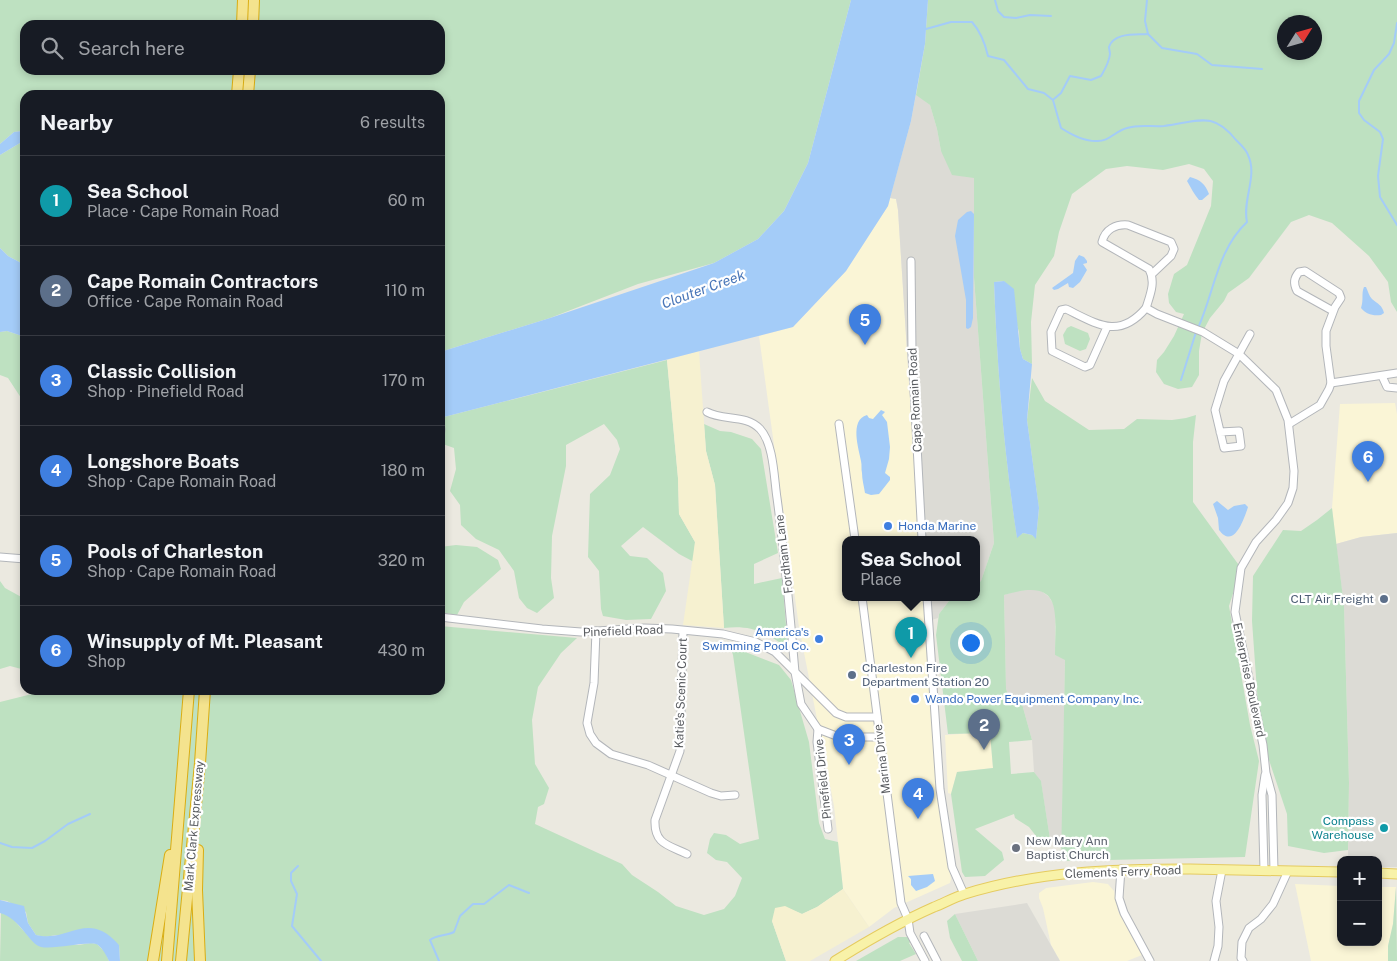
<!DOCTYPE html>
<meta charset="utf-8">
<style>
body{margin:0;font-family:"Public Sans",sans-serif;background:#20242c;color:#f1f3f6}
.controls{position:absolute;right:15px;bottom:15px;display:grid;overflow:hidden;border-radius:10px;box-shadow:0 2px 8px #0003}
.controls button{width:45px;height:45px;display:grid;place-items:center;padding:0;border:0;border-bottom:1px solid #363941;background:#171b24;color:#f1f3f6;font:25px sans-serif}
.compass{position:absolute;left:1277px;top:15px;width:45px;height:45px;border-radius:50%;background:#171b24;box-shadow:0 2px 8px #0003;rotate:53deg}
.you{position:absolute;left:970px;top:642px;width:18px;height:18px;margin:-12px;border:4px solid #fff;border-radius:50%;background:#1a73e8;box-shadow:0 0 0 8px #1a73e833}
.badge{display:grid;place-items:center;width:32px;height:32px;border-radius:50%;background:#ea580c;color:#fff;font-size:16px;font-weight:700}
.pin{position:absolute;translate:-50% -41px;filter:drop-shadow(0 1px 2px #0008)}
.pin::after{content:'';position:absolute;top:26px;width:18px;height:15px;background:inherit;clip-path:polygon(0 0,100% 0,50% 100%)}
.popup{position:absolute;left:842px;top:536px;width:138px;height:65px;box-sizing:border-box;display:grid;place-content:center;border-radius:10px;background:#171b24;filter:drop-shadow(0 1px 4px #0005);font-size:16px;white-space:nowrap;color:#9ea1a6}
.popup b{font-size:19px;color:#f1f3f6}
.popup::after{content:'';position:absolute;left:50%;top:100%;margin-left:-10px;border:10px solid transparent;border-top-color:#171b24}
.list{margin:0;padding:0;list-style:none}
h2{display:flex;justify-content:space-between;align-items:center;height:65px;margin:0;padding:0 20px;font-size:21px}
h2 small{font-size:16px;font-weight:400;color:#9ea1a6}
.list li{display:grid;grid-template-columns:32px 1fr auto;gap:15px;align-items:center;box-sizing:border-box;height:90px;padding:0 20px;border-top:1px solid #363941}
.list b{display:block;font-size:19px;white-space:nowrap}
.list p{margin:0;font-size:16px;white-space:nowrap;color:#9ea1a6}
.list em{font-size:16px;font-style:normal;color:#9ea1a6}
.icon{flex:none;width:28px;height:28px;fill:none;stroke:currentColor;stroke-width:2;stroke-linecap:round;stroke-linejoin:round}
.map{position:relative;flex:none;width:1397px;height:961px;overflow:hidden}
.search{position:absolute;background:#171b24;box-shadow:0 2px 8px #0003;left:20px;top:20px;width:425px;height:55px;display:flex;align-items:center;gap:12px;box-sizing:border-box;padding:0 18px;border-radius:15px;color:#9ea1a6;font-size:19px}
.panel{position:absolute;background:#171b24;box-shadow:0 2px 8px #0003;left:20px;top:90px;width:425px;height:605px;border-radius:15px}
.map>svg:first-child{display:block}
</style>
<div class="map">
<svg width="1397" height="961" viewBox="0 0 1397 961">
<rect width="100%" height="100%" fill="#ebe9e0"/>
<g fill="#faf5d6">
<polygon points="890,198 896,199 898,210 919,539 846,539 846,597 923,597 942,823 951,879 950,883 894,908 869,927 843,889 834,806 799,627 759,336 793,327 846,271 888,206"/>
<polygon points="1395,403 1397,414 1397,533 1361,537 1336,544 1332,508 1340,404"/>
<polygon points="990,732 993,768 957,772 951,794 948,793 945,735"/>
<polygon points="1093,882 1108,884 1114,891 1118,911 1142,955 1127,961 1060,961 1051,945 1043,908 1039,898 1039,893 1046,888"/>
<polygon points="1295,884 1341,886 1341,942 1378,942 1378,887 1396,887 1393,924 1388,946 1388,961 1311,961"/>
</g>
<g fill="#dcdbd5">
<polygon points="916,94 930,105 937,129 941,151 974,177 974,278 994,543 981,581 976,585 976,539 919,539 898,210 896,199 890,198 911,121"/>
<polygon points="1397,533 1397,867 1378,867 1378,860 1348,860 1349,783 1344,606 1336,544 1361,537"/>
<polygon points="1039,589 1049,597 1055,607 1055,655 1065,659 1062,839 1050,839 1041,782 1034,772 1032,740 1022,704 1009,700 1006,688 1004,595 1016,591"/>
<polygon points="923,597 959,597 949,601 939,614 938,618 925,622"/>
<polygon points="1027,903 1060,961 978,961 955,914"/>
</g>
<g fill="#bee1c1" fill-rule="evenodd">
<path d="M0 0H851L808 163 784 211 758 239 714 263 638 284 550 318 440 352V95H25V136L22 131 14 132 0 144ZM25 25H440V70H25Z"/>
<path d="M928 0H1397V312L1391 302 1388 282 1369 256 1332 223 1309 215 1291 222 1249 278 1228 293 1224 301 1210 318 1202 333 1199 351V375L1192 387 1178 389 1164 384 1156 372 1157 360 1164 352 1174 336 1184 314 1176 312 1169 303 1168 294 1174 274 1187 265 1211 206 1213 181 1204 169 1189 164 1163 170 1127 166 1106 169 1072 194 1059 232 1054 256 1035 285 1031 322 1032 364 1023 359 1020 349 1019 332 1004 281 994 282C997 367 1004 453 1017 537L1023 533 1032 535 1036 538 1039 509 1027 420 1032 378 1045 401 1089 430 1124 429 1137 419 1172 420 1186 418 1196 415 1193 442V502L1241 568 1229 606 1250 725 1259 761 1245 857 1061 861 1065 660 1055 655C1055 611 1064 577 1004 595L1006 688 1009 700 1022 704 1032 740 1009 742 1011 774 1034 772 1041 781 1050 839 1043 845 1029 827 1015 818 1014 814 975 829 1002 852 1004 860 985 876 965 877 962 872 951 794 957 772 993 768 990 733 948 734 936 635 939 614 949 601 959 597H976V585L981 581 994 543 974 278V178L952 175 941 151 937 129 930 105 916 95 925 44ZM1284 22H1314V52H1284Z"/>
<polygon points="25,137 25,265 8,256 0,248 0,155 20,143"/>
<polygon points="1071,326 1088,333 1090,339 1086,349 1080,351 1065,344 1063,335 1067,328"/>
<polygon points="7,331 25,337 25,404 8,378 0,375 0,332"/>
<polygon points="667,360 678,478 679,514 695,542 694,562 679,554 643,527 621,546 630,556 647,558 663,573 666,591 651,619 626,620 603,616 601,609 599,571 588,557 590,494 610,475 620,449 617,440 604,424 566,445 566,466 552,536 551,578 554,598 537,613 527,608 519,598 514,571 499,550 476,539 461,525 460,505 450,491 456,469 454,448 440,443 440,418"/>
<path d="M704 424 720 431 731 432 752 439 761 449 778 553 754 564V584L782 578 788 648C765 632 752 625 724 628L715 485 706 451Z"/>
<polygon points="1332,508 1344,606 1349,783 1348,850 1324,853 1288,846 1287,814 1260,733 1252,621 1253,576 1283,530 1301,531 1317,520"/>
<polygon points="456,545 477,547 498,560 501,569 464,602 457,615 440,612 440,547"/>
<polygon points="0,581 5,588 25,599 25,670 10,666 0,669"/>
<polygon points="440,626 577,638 561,653 538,687 532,720 535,764 549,788 544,804 538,807 535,824 622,864 632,875 658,892 676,906 704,915 724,909 735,896 742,878 727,862 716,860 707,853 710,839 714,833 726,835 740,844 759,839 733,655 730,646 779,665 791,680 809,742 819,823 825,839 838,842 843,889 817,907 802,914 785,907 772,921 786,961 120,961 119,945 56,935 45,937 36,935 28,923 26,912 7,901 0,900 0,702 48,690 440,690"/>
<polygon points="1396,887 1397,961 1388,961 1388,946 1393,924"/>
<polygon points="1,912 11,917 31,939 78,945 91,943 97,944 105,952 109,961 0,961"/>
<polygon points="955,914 978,961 962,961 950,938 947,921"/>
<polygon points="898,937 907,937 912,941 909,943 916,954 900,961 856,961"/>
</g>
<g fill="#f6f1d0">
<polygon points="699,351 706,451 715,485 724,628 683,625 695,542 679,514 678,478 667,360"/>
<polygon points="843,889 869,927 810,961 786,961 772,921 775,908 785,906 802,914 817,907"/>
</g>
<g fill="#a4ccf8">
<polygon points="851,0 928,0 925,44 911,121 888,206 846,271 793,327 440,418 440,352 550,318 714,263 758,239 784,211 808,163"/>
<polygon points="22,131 25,137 20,143 0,155 0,144 14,132"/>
<path d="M1190 177C1201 180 1205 184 1209 194L1202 200H1199C1194 194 1191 188 1187 181Z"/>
<polygon points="971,211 974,214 973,318 971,327 968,329 966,328 966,300 955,236 958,220 967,212"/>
<polygon points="0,248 8,256 25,265 25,337 7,331 0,332"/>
<polygon points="1079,255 1084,257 1087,261 1087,263 1083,264 1087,270 1080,282 1073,288 1069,287 1068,283 1058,289 1054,290 1052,288 1073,273 1075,261"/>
<path d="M1004 281 1014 289 1020 349 1023 359 1032 364 1027 420 1039 508 1036 539 1032 535 1023 533 1017 538C1004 453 997 367 994 282Z"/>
<path d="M1364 287H1366C1368 291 1369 296 1372 299 1378 304 1382 305 1384 313L1381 315C1372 316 1366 314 1361 308 1364 299 1361 294 1364 287Z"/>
<path d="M881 410 885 412 882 415 887 422 890 447 889 459 885 473 890 477V480L879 494 871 495 865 493C864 486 862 480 862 473 861 469 862 465 861 461 859 449 849 420 867 415L869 418 873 419Z"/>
<path d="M1217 501 1228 510 1234 506 1245 504 1248 507C1244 519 1234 550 1219 530L1218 518 1213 504Z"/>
<polygon points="933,874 935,881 927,887 916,891 911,885 911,879 908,876"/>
<path d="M0 900 24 906 28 923 36 935C70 943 87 909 119 945L120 961H109C106 955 103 949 98 945 91 940 55 950 41 947 28 943 21 919 0 913Z"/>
</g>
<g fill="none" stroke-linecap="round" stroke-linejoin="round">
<g stroke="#a4ccf8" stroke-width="2">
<polyline points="995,0 998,11 1004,17 1016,18 1030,15 1051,16"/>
<polyline points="1147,0 1145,21 1148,34 1162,48 1197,54 1212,65 1262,69"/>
<polyline points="1397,23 1394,43 1389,54 1374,70 1359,101 1359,113 1364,120 1380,132 1383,139 1378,176 1380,197 1397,225"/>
<path d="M926 29 951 22H972C981 32 985 43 988 56L1004 60 1028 89 1044 93 1053 100 1061 128C1072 135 1083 141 1096 141 1109 142 1115 131 1127 128 1139 124 1152 127 1164 126 1198 122 1212 110 1236 140 1240 144 1246 149 1248 155 1258 176 1242 200 1247 222 1217 250 1214 293 1198 328"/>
<path d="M1054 99 1061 93 1070 76 1091 80 1101 76C1105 69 1109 63 1110 54 1110 53 1109 48 1109 47 1114 32 1136 35 1148 34"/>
<polyline points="1181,380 1196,332"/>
<polyline points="0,843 12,847 32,848 45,841 68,824 90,814"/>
<polyline points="298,866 291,873 291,881 297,894 292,926 321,961"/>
<path d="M439 961 430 940C436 935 446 936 454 932L460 916 473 904H484L509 885 529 893"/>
</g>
<g stroke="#b3b6ba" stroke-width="9">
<g id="minor">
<polyline points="911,261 912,352 922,539"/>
<path d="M1146 308C1150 295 1156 282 1149 269L1102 242C1105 229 1116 224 1128 225L1171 242 1174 249 1171 256 1152 274"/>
<path d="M1107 327 1090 365 1085 367 1052 351 1051 332 1061 310 1066 309C1097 324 1119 340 1146 308L1157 314 1203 332 1239 354 1276 390 1288 420 1294 471 1293 488 1288 503 1276 520 1256 542 1241 568 1235 612 1263 745 1266 773 1272 795 1274 870"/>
<polyline points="1382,376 1387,387 1397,388"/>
<polyline points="1331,383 1397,373"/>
<path d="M707 412C723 421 746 414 760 429 774 444 774 479 777 498 785 556 790 614 795 672L836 713 846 717H877"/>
<polyline points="839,424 855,539"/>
<path d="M1289 424 1320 405 1329 389 1331 383 1326 346V331L1335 307 1341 298 1339 293 1305 271 1299 272C1294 278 1293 283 1297 291L1333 311"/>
<polyline points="1220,432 1239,431 1241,446 1224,448 1215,410 1224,381 1250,334"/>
<polyline points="440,438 441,429"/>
<polyline points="0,557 25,559"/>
<polyline points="862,597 901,903 908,919 910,933 925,961"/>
<polyline points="927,597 940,789 952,867 964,894"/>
<polyline points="440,617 542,629 581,632 644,628 672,629 723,634 756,642 775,652 795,672 801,704 818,729 839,737 879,737"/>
<polyline points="596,631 594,683 587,723 590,734 596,743 611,754 648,765 711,793 721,796 735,795"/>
<path d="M683 631 680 751 655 820C654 844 668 845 687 854"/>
<polyline points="818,729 817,742 828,829"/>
<polyline points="1121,869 1119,898 1124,913 1150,961"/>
<polyline points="1264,870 1262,795 1265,775"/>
<polyline points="924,936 937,961"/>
<polyline points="1214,961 1218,946 1219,927 1216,901 1222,870"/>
<polyline points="1243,961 1241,958 1242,942 1249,928 1261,919 1273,904 1288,871"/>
</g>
</g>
<g stroke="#e5cb5f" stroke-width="11">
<g id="major">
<polyline points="1378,873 1397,874"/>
<path d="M835 961C867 941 900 922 934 907 944 903 955 897 965 894 1039 871 1114 869 1190 869 1240 870 1290 871 1341 872"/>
</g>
</g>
<g stroke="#daad12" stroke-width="12">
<g id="highway">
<polyline points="242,25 243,0"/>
<polyline points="253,25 254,0"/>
<polyline points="237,95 239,70"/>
<polyline points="248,95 250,70"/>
<polyline points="198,850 197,890 200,961"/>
<polyline points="153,961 170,855"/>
<polyline points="167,961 189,690"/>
<polyline points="181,961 200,763 205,690"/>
</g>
</g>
<use href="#minor" stroke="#fff" stroke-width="7"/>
<use href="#major" stroke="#f8f2a8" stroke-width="9"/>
<use href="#highway" stroke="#f4e38e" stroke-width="10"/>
</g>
<g fill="#3f7fe0" stroke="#fff" stroke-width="2">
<circle cx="888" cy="526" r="5"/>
<circle cx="819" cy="639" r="5"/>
<circle cx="915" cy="699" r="5"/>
</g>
<g fill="#5c6f8a" stroke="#fff" stroke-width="2">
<circle cx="1384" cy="599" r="5"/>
<circle cx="852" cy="675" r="5"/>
</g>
<circle fill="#0f9aa8" stroke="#fff" stroke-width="2" cx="1384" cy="828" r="5"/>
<circle fill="#6b7280" stroke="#fff" stroke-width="2" cx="1016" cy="848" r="5"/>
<g text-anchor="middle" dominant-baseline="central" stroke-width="4.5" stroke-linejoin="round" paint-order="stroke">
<g font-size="12" fill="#595c60" stroke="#fff">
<text transform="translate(915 400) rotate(-93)">Cape Romain Road</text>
<text transform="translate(784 554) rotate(-97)">Fordham Lane</text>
<text transform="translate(623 631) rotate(-2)">Pinefield Road</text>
<text transform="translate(1249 680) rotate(78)">Enterprise Boulevard</text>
<text transform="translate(681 693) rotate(-88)">Katie's Scenic Court</text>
<text transform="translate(882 759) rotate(-97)">Marina Drive</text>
<text transform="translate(823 779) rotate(-96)">Pinefield Drive</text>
<text transform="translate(194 826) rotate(-85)">Mark Clark Expressway</text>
<text transform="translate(1123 872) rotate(-2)">Clements Ferry Road</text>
</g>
<g font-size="12" fill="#366cbe" stroke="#fff" text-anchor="start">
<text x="898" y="526">Honda Marine</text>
<text x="809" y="632" text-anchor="end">America's<tspan x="809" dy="14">Swimming Pool Co.</tspan></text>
<text x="925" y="699">Wando Power Equipment Company Inc.</text>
</g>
<g font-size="12" fill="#4e5e75" stroke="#fff" text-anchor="end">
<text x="1374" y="599">CLT Air Freight</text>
<text x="862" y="668" text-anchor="start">Charleston Fire<tspan x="862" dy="14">Department Station 20</tspan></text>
</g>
<g font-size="12" fill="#0d838f" stroke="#fff" text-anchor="end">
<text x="1374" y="821">Compass<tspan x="1374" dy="14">Warehouse</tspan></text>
</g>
<g font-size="12" fill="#5b616d" stroke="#fff" text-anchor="start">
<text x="1026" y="841">New Mary Ann<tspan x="1026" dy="14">Baptist Church</tspan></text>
</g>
<g font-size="14" font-style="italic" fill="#4976b8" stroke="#fff">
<text transform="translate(703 289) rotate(-20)">Clouter Creek</text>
</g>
</g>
</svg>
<div class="controls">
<button>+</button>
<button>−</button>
</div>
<svg class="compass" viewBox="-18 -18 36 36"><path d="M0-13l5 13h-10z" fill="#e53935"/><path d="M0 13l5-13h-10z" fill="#9ea1a6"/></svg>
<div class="you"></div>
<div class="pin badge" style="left:911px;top:658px;background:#0f9aa8">1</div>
<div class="popup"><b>Sea School</b>Place</div>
<div class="pin badge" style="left:984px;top:750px;background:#5c6f8a">2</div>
<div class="pin badge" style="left:849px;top:765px;background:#3f7fe0">3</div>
<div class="pin badge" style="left:918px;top:819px;background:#3f7fe0">4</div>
<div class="pin badge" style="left:865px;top:345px;background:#3f7fe0">5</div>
<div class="pin badge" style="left:1368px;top:482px;background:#3f7fe0">6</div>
<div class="search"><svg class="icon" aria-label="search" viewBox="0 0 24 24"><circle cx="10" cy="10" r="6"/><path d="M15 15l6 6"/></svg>Search here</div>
<section class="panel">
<h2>Nearby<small>6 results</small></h2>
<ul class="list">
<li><span class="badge" style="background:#0f9aa8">1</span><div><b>Sea School</b><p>Place · Cape Romain Road</p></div><em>60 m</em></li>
<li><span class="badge" style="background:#5c6f8a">2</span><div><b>Cape Romain Contractors</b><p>Office · Cape Romain Road</p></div><em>110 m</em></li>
<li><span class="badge" style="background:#3f7fe0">3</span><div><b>Classic Collision</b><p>Shop · Pinefield Road</p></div><em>170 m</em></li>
<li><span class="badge" style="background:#3f7fe0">4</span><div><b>Longshore Boats</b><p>Shop · Cape Romain Road</p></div><em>180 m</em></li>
<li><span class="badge" style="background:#3f7fe0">5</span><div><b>Pools of Charleston</b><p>Shop · Cape Romain Road</p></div><em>320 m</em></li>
<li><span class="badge" style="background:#3f7fe0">6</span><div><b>Winsupply of Mt. Pleasant</b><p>Shop</p></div><em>430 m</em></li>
</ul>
</section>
</div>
